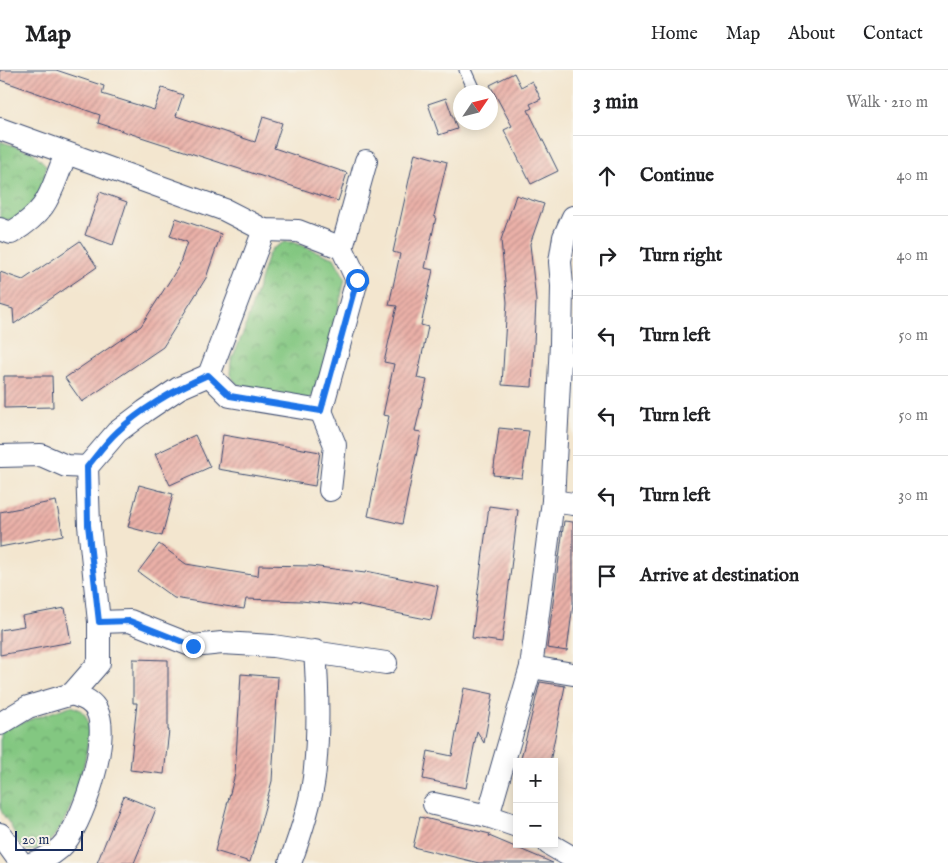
<!DOCTYPE html>
<meta charset="utf-8">
<style>
body{margin:0;font-family:"IM FELL English",serif;background:#f2f2f2;color:#202124}
.controls{position:absolute;right:15px;bottom:15px;display:grid;overflow:hidden;border-radius:0px;box-shadow:0 2px 12px #0003}
.controls button{width:45px;height:45px;display:grid;place-items:center;padding:0;border:0;border-bottom:1px solid #e0e0e0;background:#fff;color:#202124;font:25px sans-serif}
.compass{position:absolute;left:453px;top:15px;width:45px;height:45px;border-radius:50%;background:#fff;box-shadow:0 2px 12px #0003;rotate:55deg}
.scale{position:absolute;left:15px;bottom:12px;width:68px;box-sizing:border-box;padding-left:5px;border:2px solid #1b2f5e;border-top:0;font-size:14px;line-height:18px;white-space:nowrap;color:#1b2f5e;-webkit-text-stroke:4px #f7f3e8;paint-order:stroke}
.stop{position:absolute;width:15px;height:15px;margin:-11px;border:4px solid #1a73e8;border-radius:50%;background:#fff}
.stop.end{background:#1a73e8;border-color:#fff;box-shadow:0 1px 5px #0008}
.list{margin:0;padding:0;list-style:none}
h2{display:flex;justify-content:space-between;align-items:center;height:65px;margin:0;padding:0 20px;font-size:21px}
h2 small{font-size:16px;font-weight:400;color:#757577}
.list li{display:grid;grid-template-columns:32px 1fr auto;gap:15px;align-items:center;box-sizing:border-box;height:80px;padding:0 20px;border-top:1px solid #e0e0e0}
.list b{display:block;font-size:19px;white-space:nowrap}
.list em{font-size:16px;font-style:normal;color:#757577}
.icon{flex:none;width:28px;height:28px;fill:none;stroke:currentColor;stroke-width:2;stroke-linecap:round;stroke-linejoin:round}
.map{position:relative;flex:none;width:573px;height:793px;overflow:hidden}
header{display:flex;align-items:center;gap:30px;box-sizing:border-box;height:70px;padding:0 25px;background:#fff;border-bottom:1px solid #e0e0e0}
header strong{font-size:24px}
nav{display:flex;gap:28px;margin-inline-start:auto;font-size:18px}
main{display:flex}
aside{flex:1;background:#fff}
.map>svg:first-child{display:block}
</style>
<header>
<strong>Map</strong>
<nav><a>Home</a><a>Map</a><a>About</a><a>Contact</a></nav>
</header>
<main>
<div class="map">
<svg width="573" height="793" viewBox="0 0 573 793">
<defs>
<pattern id="park-crowns" width="20" height="18" patternUnits="userSpaceOnUse" patternTransform="scale(1.25)"><rect width="20" height="18" fill="#83c781"/><path d="M2 6a3 3 0 1 1 6 0M12 15a3 3 0 1 1 6 0" fill="none" stroke="#6aa26d"/></pattern>
<pattern id="building-hatch" width="6" height="6" patternUnits="userSpaceOnUse" patternTransform="scale(1.25)"><rect width="6" height="6" fill="#ebb1a8"/><path d="M-1 1l2-2M0 6l6-6M5 7l2-2" fill="none" stroke="#be908c"/></pattern>
</defs>
<rect width="100%" height="100%" fill="#f7f3e8"/>
<filter id="ink" filterUnits="userSpaceOnUse"><feTurbulence type="fractalNoise" baseFrequency=".02" numOctaves="2"/><feDisplacementMap in="SourceGraphic" scale="10" xChannelSelector="R" yChannelSelector="G"/><feConvolveMatrix kernelMatrix="1 2 1 2 8 2 1 2 1" color-interpolation-filters="sRGB"/></filter>
<filter id="wash" filterUnits="userSpaceOnUse"><feTurbulence type="fractalNoise" baseFrequency=".0096" numOctaves="4" result="noise"/><feDisplacementMap in="SourceGraphic" scale="20" xChannelSelector="R" yChannelSelector="G"/><feGaussianBlur stdDeviation="1.12" result="paint"/><feColorMatrix in="noise" values="0 0 0 0 0 0 0 0 0 0 0 0 0 0 0 0 0 1.4 0 .05"/><feComposite in="paint" operator="in"/></filter>
<g filter="url(#wash)">
<rect width="100%" height="100%" fill="#f3e6cf"/>
<g fill="url(#park-crowns)" stroke="#4f7b70">
<path d="M0 71 34 83 46 95C46 123 33 134 13 150L0 149Z"/>
<polygon points="284,172 292,172 334,188 345,208 323,312 314,325 308,329 245,317 237,314 230,305 231,291 244,261 268,185 272,179"/>
<path d="M70 636C79 637 87 644 88 653 93 678 64 793 25 779 17 774 15 764 11 756 8 751 3 746 1 740 0 730 0 675 0 660Z"/>
</g>
<g id="blocks">
<g fill="url(#building-hatch)">
<polygon points="0,0 56,0 104,16 102,24 154,40 162,18 183,25 176,46 255,72 263,47 282,53 274,78 347,103 338,131 98,53 100,45 0,10"/>
<polygon points="514,3 521,17 532,11 541,29 530,34 532,38 528,40 558,101 531,114 504,60 512,56 490,15"/>
<polygon points="446,28 457,59 439,65 428,34"/>
<polygon points="415,83 447,92 434,146 436,147 425,198 433,200 421,255 428,257 417,308 427,310 415,361 421,362 402,454 368,446 389,346 383,345 394,294 384,292 397,236 389,235 400,184 393,182"/>
<polygon points="100,122 127,132 113,175 85,165"/>
<polygon points="516,125 544,134 530,174 536,231 532,317 502,315 507,232 501,170"/>
<polygon points="176,148 221,164 206,208 163,277 82,332 65,308 141,256 179,196 187,172 170,166"/>
<polygon points="80,171 97,197 14,254 13,239 0,235 0,202 23,210"/>
<polygon points="4,306 52,306 53,337 4,338"/>
<polygon points="499,358 529,361 522,408 493,405"/>
<polygon points="195,365 210,397 170,415 155,384"/>
<polygon points="223,365 320,382 315,416 218,399"/>
<polygon points="139,415 173,424 162,466 128,457"/>
<polygon points="56,431 63,465 0,477 0,442"/>
<polygon points="489,436 518,440 502,572 472,568"/>
<polygon points="564,451 573,452 573,534 567,581 547,578"/>
<polygon points="159,474 186,494 258,506 259,495 311,496 365,503 366,501 438,516 431,550 351,534 350,536 301,531 246,529 244,539 174,528 138,502"/>
<polygon points="65,538 71,572 0,585 0,560 24,556 22,546"/>
<polygon points="133,589 168,590 168,660 169,660 164,704 130,700 137,633 133,633"/>
<polygon points="241,604 278,607 272,711 250,792 215,781 235,704"/>
<polygon points="540,612 565,616 550,692 520,692"/>
<polygon points="464,618 493,624 484,673 477,661 466,718 423,709 428,681 452,686"/>
<polygon points="124,726 156,739 134,793 97,793"/>
<polygon points="420,747 490,764 489,766 553,793 479,793 413,777"/>
</g>
</g>
</g>
<g filter="url(#ink)">
<use href="#blocks" fill-opacity="0" stroke="#3b4a6f" stroke-width="1"/>
<g fill="none" stroke-linecap="round" stroke-linejoin="round">
<g stroke="#3b4a6f" stroke-width="13">
<polyline id="service" points="465,0 475,22"/>
</g>
<g stroke="#3b4a6f" stroke-width="24">
<g id="minor">
<polyline points="0,59 225,140 264,160 298,161 342,178"/>
<path d="M0 159 11 163C51 139 49 124 66 84"/>
<polyline points="209,305 264,160"/>
<polyline points="321,341 335,375 330,420"/>
<polyline points="0,386 41,385 66,396 87,397"/>
<polyline points="553,431 573,434"/>
<polyline points="99,552 130,551 193,576 222,573 273,576 386,593"/>
<polyline points="531,597 573,604"/>
<polyline points="0,654 28,637 72,624 99,593 99,552 89,455 87,397 117,362 145,341 179,318 209,305 230,326 321,341 357,210 342,178 366,91"/>
<polyline points="434,734 488,746 517,756"/>
<polyline points="488,746 531,597 553,431 561,273 562,216 560,192 564,167 573,147"/>
<polyline points="0,764 21,793"/>
<polyline points="549,774 573,788"/>
<path d="M33 793C43 790 52 785 60 778 82 758 111 668 97 641 92 630 82 628 72 624"/>
<path d="M290 793C300 766 310 737 314 708 319 666 318 622 315 581"/>
</g>
</g>
<use href="#service" stroke="#fff" stroke-width="11"/>
<use href="#minor" stroke="#fff" stroke-width="22"/>
</g>
</g>
<g fill="none" stroke-linecap="round" stroke-linejoin="round" filter="url(#ink)">
<path stroke="#1a73e8" stroke-width="6" d="M193 576 130 551 99 552 88 455 87 397C97 385 106 372 117 362 143 337 176 319 208 305L230 326 321 341 357 210"/>
</g>
</svg>
<div class="controls">
<button>+</button>
<button>−</button>
</div>
<svg class="compass" viewBox="-18 -18 36 36"><path d="M0-13l5 13h-10z" fill="#e53935"/><path d="M0 13l5-13h-10z" fill="#757577"/></svg>
<div class="scale">20 m</div>
<div class="stop" style="left:357px;top:210px"></div>
<div class="stop end" style="left:193px;top:576px"></div>
</div>
<aside>
<h2>3 min<small>Walk · 210 m</small></h2>
<ul class="list">
<li><svg class="icon" aria-label="ahead" viewBox="0 0 24 24"><path d="M12 20V5M6 11l6-6 6 6"/></svg><div><b>Continue</b></div><em>40 m</em></li>
<li><svg class="icon" aria-label="right" viewBox="0 0 24 24"><path d="M7 20v-9h11M14 6l5 5-5 5"/></svg><div><b>Turn right</b></div><em>40 m</em></li>
<li><svg class="icon" aria-label="left" viewBox="0 0 24 24"><path d="M17 20v-9H6M10 6l-5 5 5 5"/></svg><div><b>Turn left</b></div><em>50 m</em></li>
<li><svg class="icon" aria-label="left" viewBox="0 0 24 24"><path d="M17 20v-9H6M10 6l-5 5 5 5"/></svg><div><b>Turn left</b></div><em>50 m</em></li>
<li><svg class="icon" aria-label="left" viewBox="0 0 24 24"><path d="M17 20v-9H6M10 6l-5 5 5 5"/></svg><div><b>Turn left</b></div><em>30 m</em></li>
<li><svg class="icon" aria-label="arrive" viewBox="0 0 24 24"><path d="M6 21V4h12l-3 4 3 4H6"/></svg><div><b>Arrive at destination</b></div></li>
</ul>
</aside>
</main>
